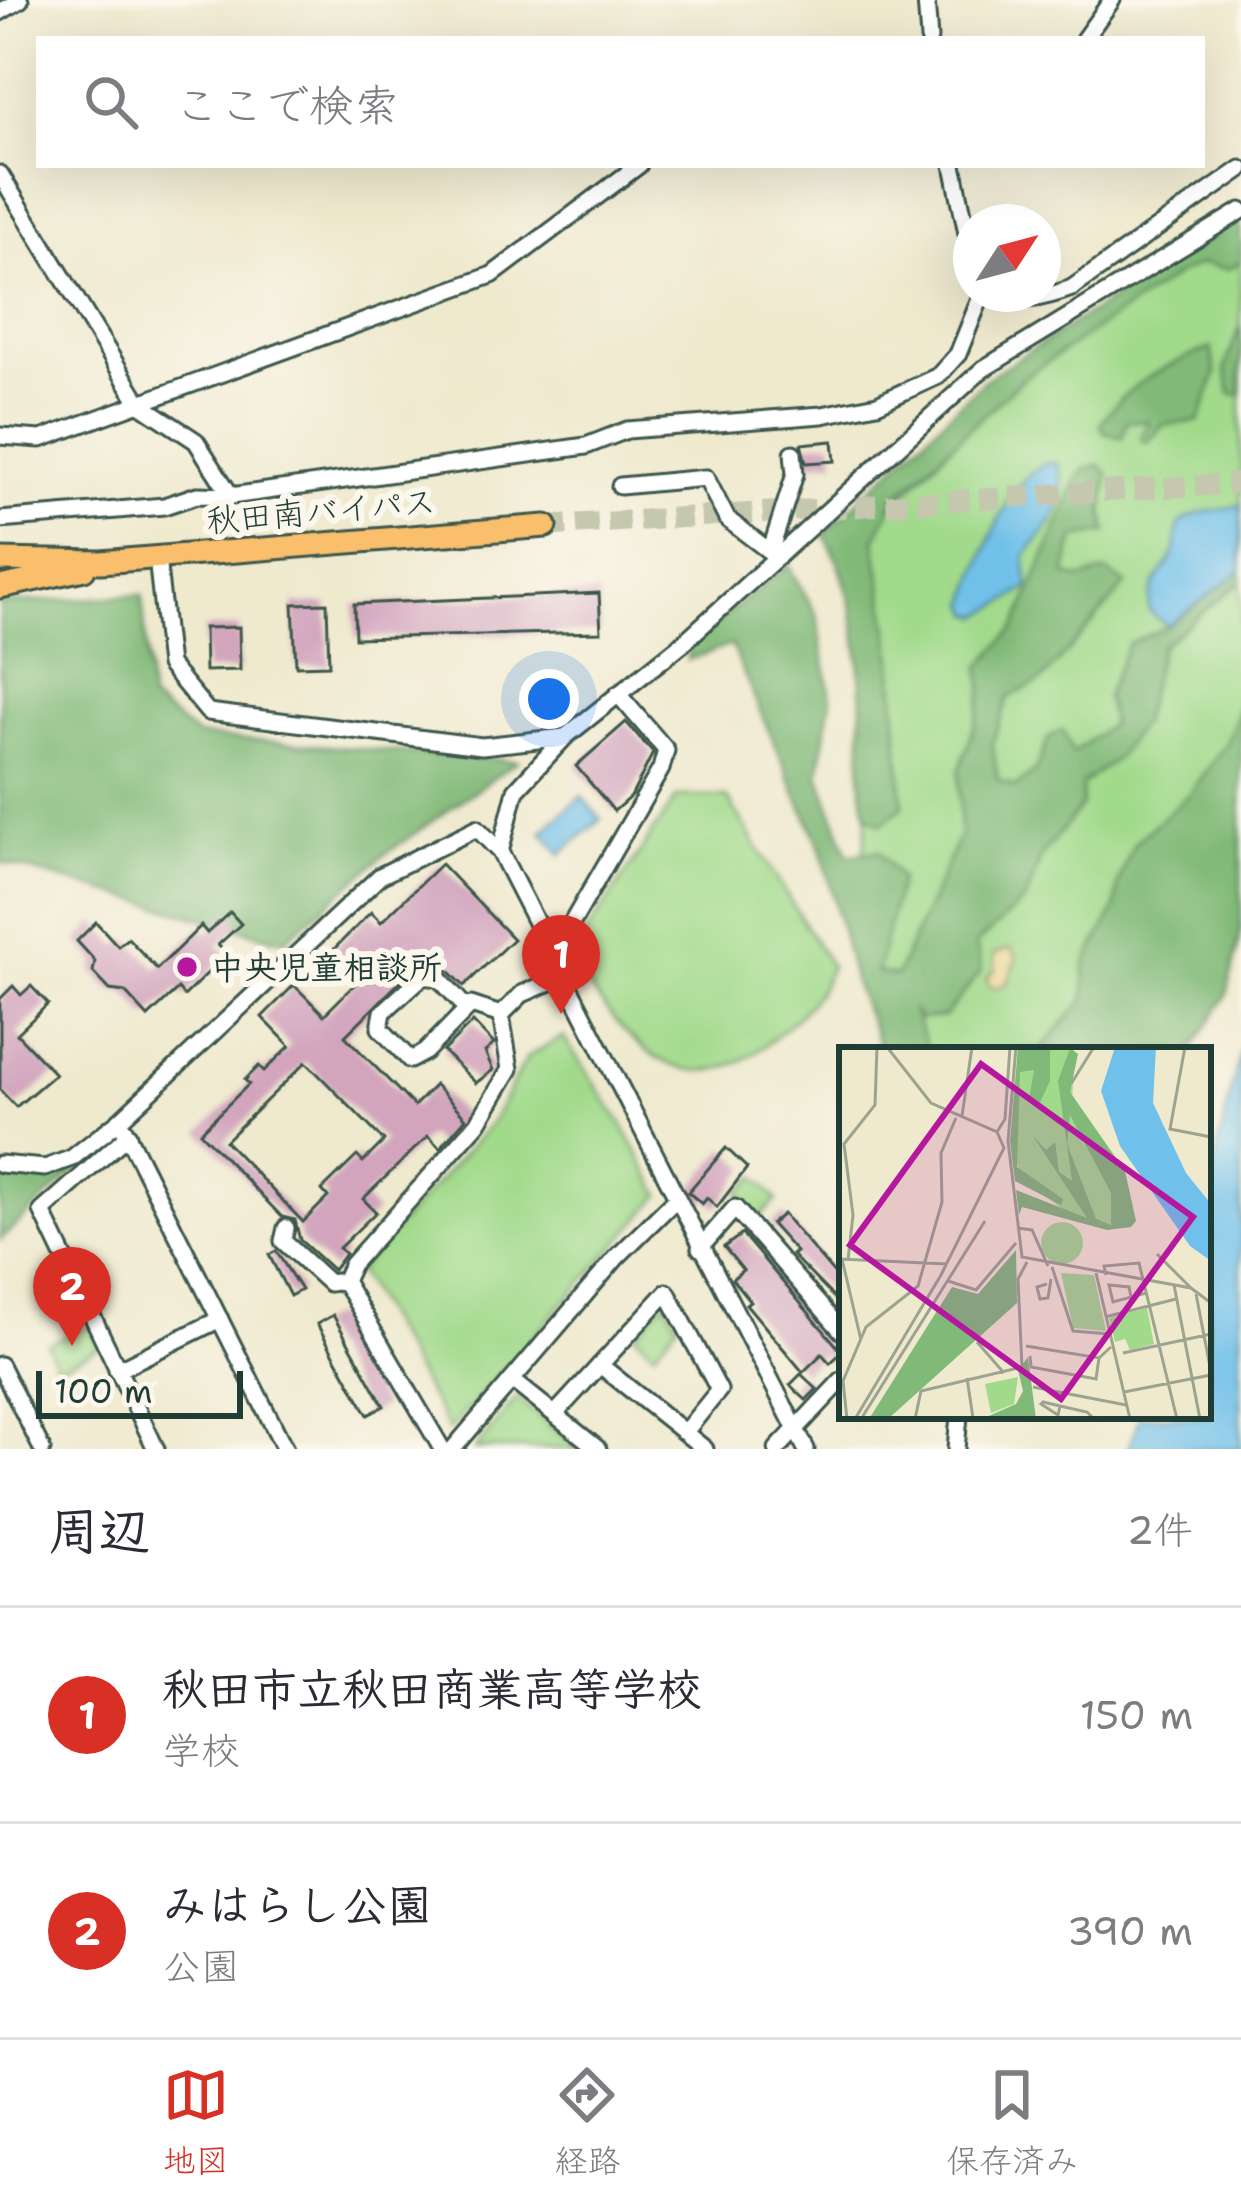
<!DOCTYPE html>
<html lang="ja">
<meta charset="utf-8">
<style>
body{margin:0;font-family:"Shantell Sans","Klee One",sans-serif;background:#f2f2f3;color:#2b2b33}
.compass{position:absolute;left:953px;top:204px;width:108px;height:108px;border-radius:50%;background:#fff;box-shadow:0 12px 48px #0002;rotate:54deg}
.scale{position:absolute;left:36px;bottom:30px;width:207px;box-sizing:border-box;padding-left:12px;border:6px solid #1f3d34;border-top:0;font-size:33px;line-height:42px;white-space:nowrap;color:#1f3d34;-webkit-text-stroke:9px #fbf7ec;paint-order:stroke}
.you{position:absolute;left:549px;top:699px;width:42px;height:42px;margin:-30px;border:9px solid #fff;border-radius:50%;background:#1a73e8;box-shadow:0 0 0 18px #1a73e833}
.badge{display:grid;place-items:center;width:78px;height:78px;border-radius:50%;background:#d93025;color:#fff;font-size:39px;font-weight:700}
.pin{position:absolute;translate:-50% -99px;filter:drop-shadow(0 3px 6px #0008)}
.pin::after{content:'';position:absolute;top:63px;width:42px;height:36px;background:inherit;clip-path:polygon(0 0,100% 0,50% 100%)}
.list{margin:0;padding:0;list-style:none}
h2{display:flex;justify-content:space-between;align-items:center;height:156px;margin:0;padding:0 48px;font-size:51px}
h2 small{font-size:39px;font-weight:400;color:#7c7c81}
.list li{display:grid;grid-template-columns:78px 1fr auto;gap:36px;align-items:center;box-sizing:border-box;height:216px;padding:0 48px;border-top:3px solid #e1e1e2}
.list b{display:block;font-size:45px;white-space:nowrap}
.list p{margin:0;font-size:39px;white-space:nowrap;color:#7c7c81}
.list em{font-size:39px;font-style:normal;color:#7c7c81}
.icon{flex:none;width:66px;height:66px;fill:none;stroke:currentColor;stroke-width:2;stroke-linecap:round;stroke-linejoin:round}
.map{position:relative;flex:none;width:1241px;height:1449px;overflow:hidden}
.search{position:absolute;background:#fff;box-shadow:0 12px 48px #0002;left:36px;right:36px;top:36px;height:132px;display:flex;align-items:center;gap:30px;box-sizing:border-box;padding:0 42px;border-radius:0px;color:#7c7c81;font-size:45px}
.sheet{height:588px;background:#fff}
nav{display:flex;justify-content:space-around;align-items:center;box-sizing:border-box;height:168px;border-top:3px solid #e1e1e2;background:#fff;font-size:33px;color:#7c7c81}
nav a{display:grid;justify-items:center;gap:6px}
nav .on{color:#d93025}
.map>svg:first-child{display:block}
</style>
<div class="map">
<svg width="1241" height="1449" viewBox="0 0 1241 1449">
<rect width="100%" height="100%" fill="#fbf7ec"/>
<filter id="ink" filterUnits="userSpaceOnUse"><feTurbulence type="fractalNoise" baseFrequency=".00833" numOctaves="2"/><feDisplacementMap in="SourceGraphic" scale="24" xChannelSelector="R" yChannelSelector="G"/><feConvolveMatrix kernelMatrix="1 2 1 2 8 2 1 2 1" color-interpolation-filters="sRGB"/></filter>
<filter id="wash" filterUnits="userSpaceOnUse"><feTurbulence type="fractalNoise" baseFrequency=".004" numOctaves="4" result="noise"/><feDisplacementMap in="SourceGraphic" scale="48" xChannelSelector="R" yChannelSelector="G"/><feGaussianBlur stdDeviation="2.7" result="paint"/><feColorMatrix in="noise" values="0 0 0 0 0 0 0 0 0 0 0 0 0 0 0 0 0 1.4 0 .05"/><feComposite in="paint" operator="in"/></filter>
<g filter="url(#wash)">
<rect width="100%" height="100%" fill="#efe9ce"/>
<g fill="#a2da8c" stroke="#608c60" stroke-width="3">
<polygon points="1241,243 1241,764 1073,1050 899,1050 854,953 878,706 855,545 986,410 1013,375 1172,273"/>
<path d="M677 797H727L830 966C821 997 797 1017 774 1038 680 1120 620 1032 569 959Z"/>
<polygon points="563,1037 621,1122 661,1195 449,1430 357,1271 492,1122 527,1057"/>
<polygon points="755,1177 777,1200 756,1220 739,1193"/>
<polygon points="665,1301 678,1323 654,1352 635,1334"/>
<polygon points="88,1326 98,1348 57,1367 47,1344"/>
<polygon points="517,1398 578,1449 475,1449"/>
</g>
<g fill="#81ba78" stroke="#507c56" stroke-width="3">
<path d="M1240 218 1241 261 1229 269 1201 264 1177 275 1023 378 896 497 875 540 892 650 903 806 882 824 867 815C857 781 863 749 862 714 861 653 855 586 824 534L987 378Z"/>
<polygon points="1241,324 1241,394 1231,394 1225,368"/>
<path d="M1211 348 1216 375 1199 421 1163 425 1147 443 1141 439 1148 421H1127L1122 437 1107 434 1100 425C1125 384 1166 365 1211 348Z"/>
<polygon points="1100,465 1108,474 1103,512 1107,532 1075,538 1065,574 1079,579 1106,572 1127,584 1041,681 1009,697 992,743 998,780 1015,787 1036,770 1049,737 1063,730 1073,753 1111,724 1106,695 1128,644 1164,628 1241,571 1241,581 1161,646 1141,723 1117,758 1082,784 1082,805 1042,855 1026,899 976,944 982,970 944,1017 919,1019 912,1008 928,1050 881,1050 853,979 822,851 731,645 687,660 689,644 788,565 817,615 831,698 819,774 848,855 879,851 900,879 877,972 896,976 960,835 959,771 977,718 983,689 980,667 1016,627 1077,480 1085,469"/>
<polygon points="142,595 150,700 197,736 517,761 384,855 284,941 0,862 0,604"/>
<polygon points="1241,702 1241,931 1227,995 1192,1050 1040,1050 1085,999 1085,965 1115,909 1118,883 1134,843 1190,794 1228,740"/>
<polygon points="0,1167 26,1175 80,1167 0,1240"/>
</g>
<polygon fill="#eeda9e" stroke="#868c69" stroke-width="3" points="1011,948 1017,958 1007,984 993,989 986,980 995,969 994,954"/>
<g fill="#6fc0ea" stroke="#477e8f" stroke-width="3">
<path d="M1050 462 1059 464C1070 508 1050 525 1025 556L1029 588 981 616 972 613 968 603C979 566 1009 473 1050 462Z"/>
<path d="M1241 504V571L1168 626 1149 612C1149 580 1163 577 1174 553 1180 541 1171 529 1186 519 1201 509 1224 512 1241 504Z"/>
<polygon points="582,796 601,819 561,854 542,832"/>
<polygon points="1241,1048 1241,1449 1128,1449 1140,1416 1208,1416 1208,1190"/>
</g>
<g id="blocks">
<g fill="#d2a5bd" fill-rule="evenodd">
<polygon points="833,441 835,461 806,463 801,444"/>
<polygon points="599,593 601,632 355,638 354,604"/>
<polygon points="327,603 329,665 296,666 293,604"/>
<polygon points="239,627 240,670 205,671 204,628"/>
<polygon points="626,722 653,753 632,795 614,811 576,766"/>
<path d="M441 864 513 939 464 986 430 952 345 1036 414 1106 435 1085 466 1118 440 1148 428 1136 363 1199 376 1212 339 1248 345 1254 333 1270 300 1240 295 1220 282 1217 200 1132 249 1084 245 1080 259 1066 264 1071 290 1046 262 1017 294 985 324 1015 362 977 334 949 371 912 381 922ZM306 1062 384 1141 363 1162 357 1156 322 1190 328 1197 303 1222 225 1141Z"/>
<polygon points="230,912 241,924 218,945 227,954 184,996 178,989 148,1017 125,992 110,990 93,972 95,961 77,941 96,922 118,946 128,938 157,969 201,926 207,933"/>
<polygon points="13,986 21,995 31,986 48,1004 17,1034 55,1074 16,1107 0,1090 0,999"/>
<polygon points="473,1022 494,1044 485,1052 493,1070 476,1083 443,1051"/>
<polygon points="726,1148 747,1168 717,1207 707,1198 702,1204 688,1192"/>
<polygon points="783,1214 842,1283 842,1306 792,1255 796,1252 771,1224"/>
<polygon points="742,1234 842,1352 830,1363 822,1354 803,1372 746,1304 750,1301 732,1279 743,1270 724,1247"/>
<polygon points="276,1251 301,1290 290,1296 269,1255"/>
<polygon points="333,1315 384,1406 368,1415 317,1324"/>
<polygon points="801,1374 817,1389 806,1400 790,1385"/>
</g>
</g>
</g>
<g filter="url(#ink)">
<use href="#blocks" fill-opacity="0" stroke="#3e574b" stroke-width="3"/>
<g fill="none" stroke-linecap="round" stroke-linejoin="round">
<polyline stroke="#c5c7af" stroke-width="21" stroke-dasharray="21 10" stroke-linecap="butt" points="546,526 1241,483"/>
<g stroke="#3e574b" stroke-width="21">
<g id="minor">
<polyline points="926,0 929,39"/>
<polyline points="0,12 20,0"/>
<polyline points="1084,39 1112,0"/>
<polyline points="953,165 971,253"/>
<polyline points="0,174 140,404 196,441 231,496"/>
<path d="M991 294C1022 303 1042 299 1072 288L1241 169"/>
<polyline points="0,436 41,439 492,275 639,165"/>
<polyline points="620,486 706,478 727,519 777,557"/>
<polyline points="0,520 164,506 197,495 231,496 586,446 627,430 822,415 877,404 938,376 958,354 982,294"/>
<polyline points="771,549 795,474 793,453"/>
<polyline points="157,558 169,665 208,712 482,746 565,737"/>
<polyline points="500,852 516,790 565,737 683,643 983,369 1241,211"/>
<polyline points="551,959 661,769 666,750 618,694"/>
<polyline points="467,1009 439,978 423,976 383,1012 380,1028 410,1060 425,1052 471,1005 501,1015"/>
<polyline points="124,1129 285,1449"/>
<polyline points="128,1135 42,1211 156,1449"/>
<polyline points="0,1164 45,1168 72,1158 119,1121 380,876 477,828 500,852 806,1449"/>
<polyline points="286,1228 283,1241 329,1283 344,1281"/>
<polyline points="700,1248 735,1208 842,1331"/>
<polyline points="0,1365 42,1449"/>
<polyline points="117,1370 220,1319"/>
<polyline points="512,1380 598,1449"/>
<polyline points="555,1414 600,1365"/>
<polyline points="685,1432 719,1390 667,1292 600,1365 705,1449"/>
<polyline points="442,1449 344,1281 352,1264 478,1123 510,1069 501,1015 522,994 560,978"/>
<polyline points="453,1449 617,1257 676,1199"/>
<polyline points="777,1449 842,1380"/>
<polyline points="956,1449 959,1416"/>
</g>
</g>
<g stroke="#3e574b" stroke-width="27">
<g id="highway">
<polyline points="0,560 101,562 546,526"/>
<polyline points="0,587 84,569"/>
</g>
</g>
<use href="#minor" stroke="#fff" stroke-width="15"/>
<use href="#highway" stroke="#f9bf6c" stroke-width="21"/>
</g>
</g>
<circle fill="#b5179e" stroke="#fbf7ec" stroke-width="4.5" cx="187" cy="967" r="12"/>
<g text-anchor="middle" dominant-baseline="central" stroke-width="12" stroke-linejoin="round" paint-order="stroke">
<g font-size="33" fill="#1f3d34" stroke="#fbf7ec">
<text transform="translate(321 511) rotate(-5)">秋田南バイパス</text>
</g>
<g font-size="33" font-weight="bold" fill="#1f3d34" stroke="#fbf7ec" text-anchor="start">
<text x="211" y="967">中央児童相談所</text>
</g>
</g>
<g transform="translate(839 1047)">
<rect width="372" height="372" fill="#efe9ce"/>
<path d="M183 0H235L233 61 278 151 271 180 240 174 181 131 173 90ZM202 196a21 21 0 1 1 42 0a21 21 0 1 1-42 0ZM222 226 255 228 267 284 234 281ZM308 261 315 297 291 303 286 292 276 295 270 271ZM179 330 175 357 152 366 146 337Z" fill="#a2da8c"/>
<path d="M179 0H211V34L199 60 190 52 195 23 181 25 178 120 224 152 222 158 176 134 171 94ZM231 1 239 7 231 45 286 124 297 174 292 180 268 183 183 160 180 168 177 143 248 171 194 89 207 103 216 95 220 125 233 134 219 34ZM231 68 272 146V178L257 172 228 97ZM177 203 178 256 49 372H30L113 240 139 247ZM189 310 197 372H143L177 357 184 344 179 323Z" fill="#81ba78" fill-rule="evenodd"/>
<path d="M276 0H317L314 56 347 126 372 157V214L351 199 281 99 262 44Z" fill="#6fc0ea"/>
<path fill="none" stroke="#9ca490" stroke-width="3" d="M177 0 169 94 183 210 352 241 372 256M346 0 331 82 372 90M232 37 255 0M123 69 133 0M158 85 166 72 171 0M178 181 193 183 209 219M318 207 352 241M0 212 108 217M3 212 22 293M9 213 14 168 5 97 36 58 38 0M213 220 234 284 271 287M257 226 291 372M267 228 265 219 300 216 338 372M109 234 137 243 177 196M208 237 198 240 201 252 209 251 212 232M335 238 361 372M357 247 372 325M292 250 290 240 270 238 274 255 307 246M266 270 337 252M138 295 165 326M187 299 260 311 272 300M284 306 372 287M191 309 192 320 257 332 260 311M128 331 134 371M194 340 287 358M285 345 372 328M221 359 219 368 202 357 204 355 221 359 248 365 255 372M8 372 4 334 27 280 79 239 103 155 102 106 117 71M16 372 102 228 165 101 158 85 92 56 48 0M22 372 146 174M76 372 82 344 183 320 179 232 188 215"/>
<path fill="#b5179e" fill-opacity="0.15" stroke="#b5179e" stroke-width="6" d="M142 17 354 170 222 352 11 198Z"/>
<rect width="372" height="372" fill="none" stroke="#1f3d34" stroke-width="6"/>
</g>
</svg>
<svg class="compass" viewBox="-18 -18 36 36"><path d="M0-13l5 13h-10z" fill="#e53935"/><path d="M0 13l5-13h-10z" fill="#7c7c81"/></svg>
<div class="scale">100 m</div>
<div class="you"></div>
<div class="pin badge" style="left:561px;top:1014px">1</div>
<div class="pin badge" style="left:72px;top:1346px">2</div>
<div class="search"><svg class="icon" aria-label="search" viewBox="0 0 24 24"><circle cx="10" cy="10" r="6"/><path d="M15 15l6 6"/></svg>ここで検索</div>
</div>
<section class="sheet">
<h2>周辺<small>2件</small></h2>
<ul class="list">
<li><span class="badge">1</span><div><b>秋田市立秋田商業高等学校</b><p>学校</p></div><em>150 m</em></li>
<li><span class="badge">2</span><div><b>みはらし公園</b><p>公園</p></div><em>390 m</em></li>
</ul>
</section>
<nav>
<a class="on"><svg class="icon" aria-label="map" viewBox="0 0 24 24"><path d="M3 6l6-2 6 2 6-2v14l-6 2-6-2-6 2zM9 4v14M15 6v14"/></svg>地図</a>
<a><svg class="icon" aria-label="directions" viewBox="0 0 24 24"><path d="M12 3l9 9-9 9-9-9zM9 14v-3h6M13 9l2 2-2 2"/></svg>経路</a>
<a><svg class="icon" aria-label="saved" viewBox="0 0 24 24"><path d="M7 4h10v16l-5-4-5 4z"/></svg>保存済み</a>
</nav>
